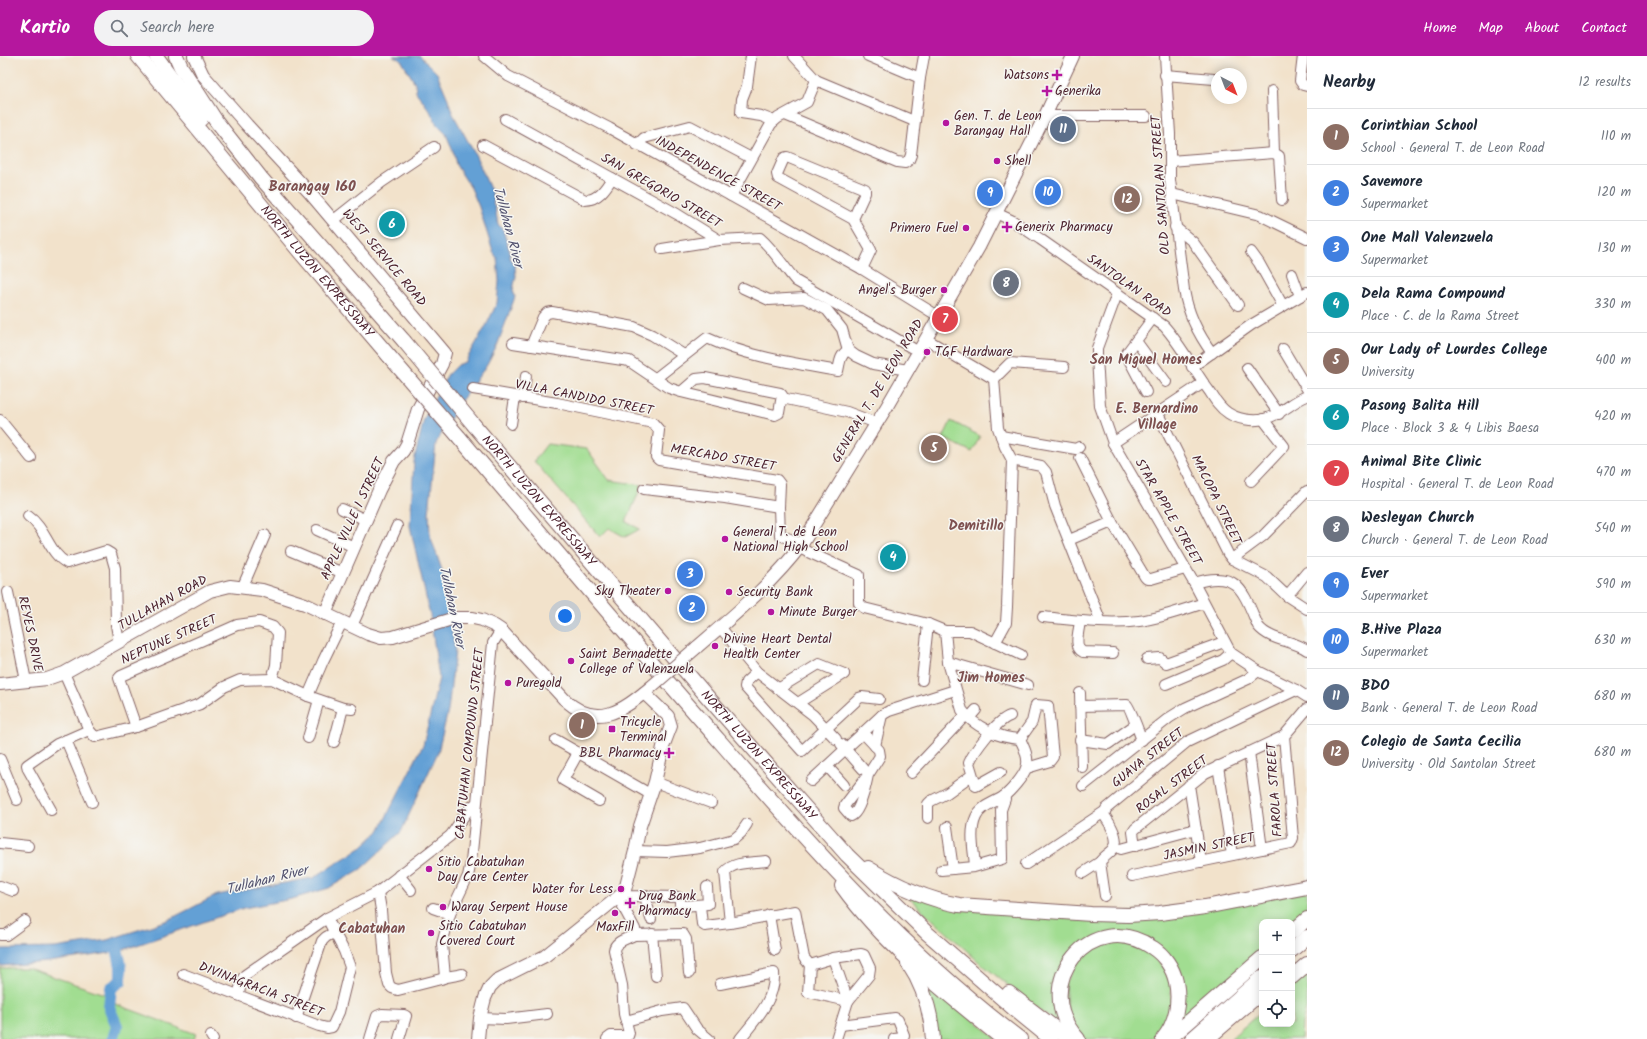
<!DOCTYPE html>
<meta charset="utf-8">
<style>
body{margin:0;font-family:Kalam,sans-serif;background:#f2f2f3;color:#1f2937}
.controls{position:absolute;right:12px;bottom:12px;display:grid;overflow:hidden;border-radius:8px;box-shadow:0 2px 10px #0003}
.controls button{width:36px;height:36px;display:grid;place-items:center;padding:0;border:0;border-bottom:1px solid #e0e1e3;background:#fff;color:#1f2937;font:20px sans-serif}
.compass{position:absolute;left:1211px;top:12px;width:36px;height:36px;border-radius:50%;background:#fff;box-shadow:0 2px 10px #0003;rotate:138deg}
.you{position:absolute;left:565px;top:560px;width:14px;height:14px;margin:-10px;border:3px solid #fff;border-radius:50%;background:#1a73e8;box-shadow:0 0 0 6px #1a73e833}
.badge{display:grid;place-items:center;width:26px;height:26px;border-radius:50%;background:#b5179e;color:#fff;font-size:13px;font-weight:700}
.pin{position:absolute;translate:-50% -50%;border:2px solid #fff;box-shadow:0 1px 4px #0006}
.list{margin:0;padding:0;list-style:none}
h2{display:flex;justify-content:space-between;align-items:center;height:52px;margin:0;padding:0 16px;font-size:17px}
h2 small{font-size:13px;font-weight:400;color:#747a83}
.list li{display:grid;grid-template-columns:26px 1fr auto;gap:12px;align-items:center;box-sizing:border-box;height:56px;padding:0 16px;border-top:1px solid #e0e1e3}
.list b{display:block;font-size:15px;white-space:nowrap}
.list p{margin:0;font-size:13px;white-space:nowrap;color:#747a83}
.list em{font-size:13px;font-style:normal;color:#747a83}
.icon{flex:none;width:22px;height:22px;fill:none;stroke:currentColor;stroke-width:2;stroke-linecap:round;stroke-linejoin:round}
.map{position:relative;flex:none;width:1307px;height:983px;overflow:hidden}
header{display:flex;align-items:center;gap:24px;box-sizing:border-box;height:56px;padding:0 20px;background:#b5179e;color:#fff}
header strong{font-size:19px}
nav{display:flex;gap:22px;margin-inline-start:auto;font-size:14px}
.search{width:280px;height:36px;background:#f2f2f3;display:flex;align-items:center;gap:10px;box-sizing:border-box;padding:0 14px;border-radius:22px;color:#747a83;font-size:15px}
main{display:flex}
aside{flex:1;background:#fff}
.map>svg:first-child{display:block}
</style>
<header>
<strong>Kartio</strong>
<div class="search"><svg class="icon" aria-label="search" viewBox="0 0 24 24"><circle cx="10" cy="10" r="6"/><path d="M15 15l6 6"/></svg>Search here</div>
<nav><a>Home</a><a>Map</a><a>About</a><a>Contact</a></nav>
</header>
<main>
<div class="map">
<svg width="1307" height="983" viewBox="0 0 1307 983">
<rect width="100%" height="100%" fill="#f6f6f2"/>
<filter id="ink" filterUnits="userSpaceOnUse"><feTurbulence type="fractalNoise" baseFrequency=".025" numOctaves="2"/><feDisplacementMap in="SourceGraphic" scale="8" xChannelSelector="R" yChannelSelector="G"/><feConvolveMatrix kernelMatrix="1 2 1 2 8 2 1 2 1" color-interpolation-filters="sRGB"/></filter>
<filter id="wash" filterUnits="userSpaceOnUse"><feTurbulence type="fractalNoise" baseFrequency=".012" numOctaves="4" result="noise"/><feDisplacementMap in="SourceGraphic" scale="16" xChannelSelector="R" yChannelSelector="G"/><feGaussianBlur stdDeviation="0.9" result="paint"/><feColorMatrix in="noise" values="0 0 0 0 0 0 0 0 0 0 0 0 0 0 0 0 0 1.4 0 .05"/><feComposite in="paint" operator="in"/></filter>
<g filter="url(#wash)">
<rect width="100%" height="100%" fill="#f2e2cb"/>
<g fill="#a1dd91" stroke="#767e5e">
<polygon points="951,365 980,380 972,396 943,382"/>
<polygon points="547,388 587,393 609,424 642,429 626,466 640,473 625,481 609,472 600,481 534,405"/>
<polygon points="898,832 911,838 1091,861 1307,835 1307,857 1292,870 1292,866 1262,866 1262,895 1173,972 1177,913 1120,876 1062,909 1069,978 979,906"/>
<polygon points="1114,884 1147,892 1170,918 1172,952 1162,973 1152,983 1083,983 1068,961 1065,927 1082,898"/>
<path d="M0 912H28L107 939C107 943 107 948 107 952 109 963 118 971 109 983H0Z"/>
<polygon points="1307,915 1307,950 1302,967 1301,983 1230,983 1262,955 1262,968 1292,968 1292,929"/>
<polygon points="920,918 997,983 937,983"/>
<polygon points="113,947 196,978 194,983 117,983 120,972"/>
</g>
<polygon fill="#64a0d5" stroke="#576080" points="393,0 420,0 437,17 448,43 452,56 476,100 490,133 492,134 492,141 494,143 493,149 495,151 498,168 503,174 510,196 510,201 515,210 516,220 513,234 515,241 497,290 487,309 461,345 436,387 429,457 430,479 443,517 455,595 448,655 438,696 401,776 361,813 329,832 292,843 244,852 117,896 48,906 0,910 0,893 55,892 107,884 166,865 217,839 313,822 362,791 379,775 423,689 439,622 430,559 410,470 414,405 424,363 448,318 457,309 465,306 486,270 497,247 499,225 497,202 493,196 479,151 471,132 456,109 453,95 446,78 437,69 430,55 416,36 415,27 401,4"/>
<g fill="none" stroke-linecap="round" stroke-linejoin="round">
<polyline stroke="#64a0d5" stroke-width="12" points="113,983 117,970 109,951 111,932 121,925 121,910 116,888"/>
</g>
</g>
<g filter="url(#ink)">
<g fill="none" stroke-linecap="round" stroke-linejoin="round">
<g stroke="#856363" stroke-width="12">
<g id="minor">
<polyline points="484,0 508,20 609,72 862,213 938,260"/>
<polyline points="751,0 747,30 742,43 741,57 761,60 774,65"/>
<polyline points="794,0 816,24 914,65"/>
<polyline points="868,0 920,22"/>
<path d="M1165 0 1170 78V124L1184 234C1188 258 1198 278 1212 297"/>
<polyline points="1303,0 1300,25 1303,29 1307,30"/>
<polyline points="1165,19 1214,23"/>
<polyline points="1272,35 1274,97"/>
<polyline points="785,59 897,106 905,107 909,104 911,99 920,22 924,0"/>
<polyline points="1045,60 1146,60"/>
<polyline points="505,63 677,158 719,184"/>
<path d="M483 89 585 144C598 144 606 132 612 122"/>
<polyline points="637,89 644,82 690,70 751,102"/>
<polyline points="1170,105 1274,97 1279,100 1282,144"/>
<polyline points="1172,138 1260,159 1307,182"/>
<polyline points="731,140 771,68 778,62 807,46 816,24"/>
<path d="M996 157 1013 165 1040 183 1164 270C1182 290 1194 315 1210 336 1215 344 1220 352 1228 357 1237 363 1253 366 1264 363 1281 359 1291 346 1307 340"/>
<polyline points="853,163 778,122 777,118 784,102 787,101 865,133 865,137 853,163 871,194 862,213"/>
<polyline points="334,164 382,126 434,91"/>
<polyline points="1175,171 1193,186 1238,249"/>
<path d="M662 193 719 184 760 182C774 194 783 210 796 225L919 296"/>
<polyline points="1251,196 1259,207 1283,250"/>
<polyline points="1292,218 1300,240"/>
<polyline points="743,232 769,244 804,242 827,254 842,273 848,294 856,300 873,308 908,314"/>
<polyline points="1117,238 1097,292 1097,302 1100,350 1113,387 1194,527 1231,597 1258,615 1296,634 1307,641"/>
<polyline points="926,283 994,323 998,372 1005,391 1012,404 1041,410 1046,416 1055,450 1101,566"/>
<polyline points="1136,285 1166,326"/>
<polyline points="513,287 629,305 669,332 681,336 775,359 779,357 782,339 780,337 705,322 696,323 681,336"/>
<polyline points="531,290 543,261 547,257 552,256 634,271 652,279 684,299"/>
<polyline points="1283,293 1307,333"/>
<polyline points="1192,311 1251,269 1307,236"/>
<polyline points="1247,312 1279,358"/>
<path d="M656 322 707 282C748 301 793 307 838 315 840 306 840 299 848 294"/>
<polyline points="994,323 1010,307 1064,311"/>
<polyline points="473,333 557,347 653,367 659,374 656,401 659,404 777,424 780,428 779,451 780,479 802,488"/>
<polyline points="1146,336 1126,298 1153,262"/>
<polyline points="523,342 526,320"/>
<polyline points="782,342 847,356 876,367"/>
<polyline points="1158,358 1228,498 1232,503 1267,521 1287,540 1307,553"/>
<polyline points="0,364 31,402"/>
<polyline points="511,368 515,341"/>
<polyline points="1001,380 1076,393 1079,391"/>
<polyline points="1113,387 1203,327"/>
<polyline points="1080,402 1112,466 1145,521 1147,523 1151,523 1185,513"/>
<polyline points="1251,425 1284,390 1263,363"/>
<polyline points="644,433 725,442 779,451"/>
<polyline points="342,453 366,464"/>
<path d="M28 460C46 472 48 497 67 507L106 495 111 498 115 512 116 569 119 586"/>
<polyline points="317,474 354,491"/>
<polyline points="1069,484 1112,466"/>
<polyline points="799,492 859,519 859,547 864,552 928,568 945,575 970,575 1021,599"/>
<polyline points="291,495 343,517"/>
<polyline points="1232,503 1263,480 1307,435"/>
<path d="M1194 527C1238 513 1243 535 1258 570 1270 585 1293 584 1307 594"/>
<polyline points="243,530 265,479"/>
<polyline points="8,536 26,625"/>
<polyline points="1287,540 1307,516"/>
<path d="M1043 561C1074 564 1107 569 1139 565 1161 562 1183 554 1204 547"/>
<path d="M1080 566C1079 574 1073 592 1083 596L1113 597"/>
<polyline points="352,570 397,470"/>
<polyline points="720,571 757,616 813,659 836,683"/>
<path d="M945 575 948 606 962 654C974 671 999 682 1020 683"/>
<polyline points="995,587 1006,567 1007,551 1012,404"/>
<polyline points="1147,603 1160,602 1166,607 1224,586"/>
<polyline points="948,606 1028,629"/>
<polyline points="757,616 746,626 745,631 802,695 859,642 862,641 879,643"/>
<polyline points="64,617 89,674 95,681 136,671 200,648 224,631 240,624 272,623 308,640 343,652 352,653"/>
<polyline points="922,624 928,568"/>
<polyline points="1166,628 1223,604 1231,597"/>
<polyline points="778,633 819,608 844,618"/>
<polyline points="1080,637 1082,711"/>
<polyline points="308,640 323,605 342,566"/>
<polyline points="798,647 844,618"/>
<path d="M1080 650 1127 649C1130 651 1139 677 1142 684"/>
<polyline points="969,662 976,654"/>
<polyline points="136,671 119,622 121,620 237,569 259,566 273,571 278,577 276,609 272,623"/>
<path d="M863 677 879 694 880 700 868 719 845 749 844 752 851 760C860 757 866 729 868 719"/>
<polyline points="308,682 319,644"/>
<polyline points="1020,683 1032,666 1036,649 1048,650 1053,701 1050,705 1027,712"/>
<polyline points="66,684 92,746"/>
<polyline points="556,684 650,738"/>
<polyline points="1080,684 1108,688 1135,669"/>
<polyline points="334,686 343,652"/>
<polyline points="841,688 863,713"/>
<polyline points="875,690 882,659"/>
<polyline points="1249,696 1262,793"/>
<polyline points="578,697 563,724 599,745"/>
<polyline points="0,703 17,744"/>
<polyline points="827,710 844,729"/>
<polyline points="1218,710 1232,799"/>
<path d="M1001 716 976 730 969 707C974 695 997 664 1010 660"/>
<polyline points="911,717 966,659"/>
<polyline points="811,725 882,659 889,655 955,634"/>
<polyline points="655,726 711,747"/>
<polyline points="1189,729 1201,806"/>
<polyline points="1083,730 1169,662 1185,652 1248,623 1258,615"/>
<polyline points="51,754 28,713 27,709 57,688 89,674"/>
<polyline points="928,762 928,748 931,745 947,737 972,719"/>
<polyline points="947,771 953,813"/>
<polyline points="0,787 28,790"/>
<polyline points="1135,790 1133,776 1135,773 1205,717 1284,680 1307,653"/>
<polyline points="1121,793 1196,773"/>
<polyline points="635,795 667,796 700,792 734,783 741,777 747,768"/>
<polyline points="1026,808 1104,756"/>
<path d="M975 810C974 795 969 776 976 761 981 750 993 747 1003 741 1010 736 1024 720 1026 712 1030 703 1024 691 1020 683"/>
<polyline points="941,814 974,811 1002,803 1001,754 1005,743 1004,740"/>
<polyline points="1083,817 1100,806"/>
<polyline points="399,819 411,834"/>
<polyline points="1132,820 1291,787 1293,782 1284,680"/>
<polyline points="0,830 13,835"/>
<path d="M378 836 381 854 386 917 389 929 392 932 398 934 441 923C446 920 455 920 462 918"/>
<polyline points="622,838 629,840 678,841 680,843 680,849 683,850 708,848 707,831"/>
<polyline points="645,840 651,863"/>
<path d="M1105 840 1100 806C1104 800 1111 797 1114 792 1120 783 1109 766 1104 759L1106 753 1187 686 1296 634"/>
<polyline points="700,850 702,868 705,870 730,867 795,855 804,902 810,909"/>
<polyline points="433,852 450,858"/>
<polyline points="769,859 775,894"/>
<path d="M730 867 725 816C733 805 754 807 766 805"/>
<polyline points="652,878 656,920"/>
<polyline points="0,879 6,879 25,865"/>
<polyline points="634,879 683,878 686,883 689,917"/>
<polyline points="833,902 848,945"/>
<polyline points="810,909 833,902 861,898 864,899 870,912 869,919 848,945 836,983"/>
<polyline points="810,909 808,936 848,945"/>
<polyline points="183,918 319,970 327,972 332,971 339,956 350,911 344,895 327,862"/>
<polyline points="445,921 442,888 450,858 468,820 471,806 493,587 501,574"/>
<path d="M720 928 774 917C776 943 755 964 740 983"/>
<path d="M238 939 243 922 245 919 327 862 378 836 450 780C457 772 467 751 476 748"/>
<polyline points="296,962 322,885 326,881 335,876"/>
<polyline points="480,962 506,963 547,958"/>
<polyline points="626,965 662,955 683,952 697,973 709,983"/>
<polyline points="841,969 895,962 898,964 904,979 903,982 894,983"/>
<polyline points="211,980 213,983"/>
<polyline points="370,983 377,960 382,958 404,959 406,960 399,983"/>
<path d="M607 983 611 980H628L629 977 624 958 622 929 614 894C615 885 627 883 634 879L635 873 618 841"/>
</g>
</g>
<g stroke="#856363" stroke-width="14">
<g id="major">
<polyline points="194,0 203,19 247,69 309,136 445,297 442,308 418,353 407,388 403,395 394,405 379,434 325,558"/>
<path d="M696 592C733 560 772 528 802 488L886 352 979 191 1045 60 1073 0"/>
<path d="M0 628 47 623 64 617 210 535 230 530 262 534 305 548 368 578 381 582 393 581 455 562H473L482 564 495 570 501 574 564 643C597 674 622 655 651 631"/>
<polyline points="478,983 480,962 485,942 490,931 497,924 545,900 622,838 625,834 635,795 640,770 655,726 663,691 671,670 668,660 644,637"/>
</g>
</g>
<g stroke="#856363" stroke-width="16">
<g id="highway">
<path id="s1" d="M138 0 300 196 389 300"/>
<polyline points="156,0 201,63"/>
<polyline points="176,0 181,11 216,65 261,122 404,285"/>
<path id="s2" d="M474 369 705 638 847 799 927 877 1013 952 1051 983"/>
<path d="M459 381C547 484 634 588 723 689 814 794 909 899 1020 983"/>
<path d="M868 812C897 830 925 843 959 849L1091 858 1128 859 1160 857 1205 851 1307 831"/>
<path d="M842 830C885 890 946 937 1003 983"/>
<polyline points="1292,876 1307,863"/>
<polyline points="1292,894 1307,881"/>
<path d="M908 907C923 929 931 956 933 983"/>
<polyline points="1292,921 1307,908"/>
<polyline points="1009,937 1069,983"/>
<path d="M1078 983C1027 928 1092 850 1153 892 1164 899 1173 912 1176 926 1180 946 1176 967 1163 983"/>
<polyline points="1169,983 1262,902"/>
<polyline points="1192,983 1262,921"/>
<polyline points="1207,983 1262,936"/>
</g>
</g>
<use href="#minor" stroke="#fff" stroke-width="10"/>
<use href="#major" stroke="#fff" stroke-width="12"/>
<use href="#highway" stroke="#fff" stroke-width="14"/>
<g stroke="#856363" stroke-width="14" stroke-linecap="butt">
<polyline id="major-bridge" points="651,631 696,592"/>
</g>
<g stroke="#856363" stroke-width="16" stroke-linecap="butt">
<g id="highway-bridge">
<polyline points="404,285 474,369"/>
<polyline points="389,300 459,381"/>
</g>
</g>
<use href="#major-bridge" stroke="#fff" stroke-width="12"/>
<use href="#highway-bridge" stroke="#fff" stroke-width="14"/>
</g>
</g>
<g fill="#b5179e" stroke="#f6f6f2" stroke-width="1.5">
<path d="M1055 13h4v4h4v4h-4v4h-4v-4h-4v-4h4z"/>
<path d="M1045 29h4v4h4v4h-4v4h-4v-4h-4v-4h4z"/>
<circle cx="946" cy="67" r="4"/>
<circle cx="997" cy="105" r="4"/>
<path d="M1005 165h4v4h4v4h-4v4h-4v-4h-4v-4h4z"/>
<circle cx="966" cy="172" r="4"/>
<circle cx="944" cy="234" r="4"/>
<circle cx="927" cy="296" r="4"/>
<circle cx="725" cy="483" r="4"/>
<circle cx="668" cy="535" r="4"/>
<circle cx="729" cy="536" r="4"/>
<circle cx="771" cy="556" r="4"/>
<circle cx="715" cy="590" r="4"/>
<circle cx="571" cy="605" r="4"/>
<circle cx="508" cy="627" r="4"/>
<rect x="608" y="669" width="8" height="8" rx="2"/>
<path d="M667 691h4v4h4v4h-4v4h-4v-4h-4v-4h4z"/>
<circle cx="429" cy="813" r="4"/>
<circle cx="621" cy="833" r="4"/>
<path d="M628 841h4v4h4v4h-4v4h-4v-4h-4v-4h4z"/>
<circle cx="443" cy="851" r="4"/>
<circle cx="615" cy="857" r="4"/>
<circle cx="431" cy="877" r="4"/>
</g>
<g text-anchor="middle" dominant-baseline="central" stroke-width="3" stroke-linejoin="round" paint-order="stroke">
<g font-size="13" fill="#4a1f2b" stroke="#f6f6f2" text-anchor="start">
<text x="1049" y="19" text-anchor="end">Watsons</text>
<text x="1055" y="35">Generika</text>
<text x="954" y="60">Gen. T. de Leon<tspan x="954" dy="15">Barangay Hall</tspan></text>
<text x="1005" y="105">Shell</text>
<text x="1015" y="171">Generix Pharmacy</text>
<text x="958" y="172" text-anchor="end">Primero Fuel</text>
<text x="936" y="234" text-anchor="end">Angel's Burger</text>
<text x="935" y="296">TGF Hardware</text>
<text x="733" y="476">General T. de Leon<tspan x="733" dy="15">National High School</tspan></text>
<text x="660" y="535" text-anchor="end">Sky Theater</text>
<text x="737" y="536">Security Bank</text>
<text x="779" y="556">Minute Burger</text>
<text x="723" y="583">Divine Heart Dental<tspan x="723" dy="15">Health Center</tspan></text>
<text x="579" y="598">Saint Bernadette<tspan x="579" dy="15">College of Valenzuela</tspan></text>
<text x="516" y="627">Puregold</text>
<text x="620" y="666">Tricycle<tspan x="620" dy="15">Terminal</tspan></text>
<text x="661" y="697" text-anchor="end">BBL Pharmacy</text>
<text x="437" y="806">Sitio Cabatuhan<tspan x="437" dy="15">Day Care Center</tspan></text>
<text x="613" y="833" text-anchor="end">Water for Less</text>
<text x="638" y="840">Drug Bank<tspan x="638" dy="15">Pharmacy</tspan></text>
<text x="451" y="851">Waray Serpent House</text>
<text x="439" y="870">Sitio Cabatuhan<tspan x="439" dy="15">Covered Court</tspan></text>
<text x="615" y="871" text-anchor="middle">MaxFill</text>
</g>
<g font-size="13" fill="#4a1f2b" stroke="#f6f6f2">
<text transform="translate(718 118) rotate(29)">INDEPENDENCE STREET</text>
<text transform="translate(1161 129) rotate(-94)">OLD SANTOLAN STREET</text>
<text transform="translate(661 135) rotate(30)">SAN GREGORIO STREET</text>
<text transform="translate(384 202) rotate(50)">WEST SERVICE ROAD</text>
<text stroke="none"><textPath href="#s1" startOffset="280">NORTH LUZON EXPRESSWAY</textPath></text>
<text transform="translate(1129 230) rotate(35)">SANTOLAN ROAD</text>
<text transform="translate(878 335) rotate(-59)">GENERAL T. DE LEON ROAD</text>
<text transform="translate(584 342) rotate(11)">VILLA CANDIDO STREET</text>
<text transform="translate(723 402) rotate(10)">MERCADO STREET</text>
<text transform="translate(1216 444) rotate(64)">MACOPA STREET</text>
<text stroke="none"><textPath href="#s2" startOffset="100">NORTH LUZON EXPRESSWAY</textPath></text>
<text transform="translate(1168 456) rotate(60)">STAR APPLE STREET</text>
<text transform="translate(353 463) rotate(-65)">APPLE VILLE 1 STREET</text>
<text transform="translate(163 547) rotate(-29)">TULLAHAN ROAD</text>
<text transform="translate(30 578) rotate(78)">REYES DRIVE</text>
<text transform="translate(169 584) rotate(-24)">NEPTUNE STREET</text>
<text transform="translate(470 688) rotate(-84)">CABATUHAN COMPOUND STREET</text>
<text stroke="none"><textPath href="#s2" startOffset="436">NORTH LUZON EXPRESSWAY</textPath></text>
<text transform="translate(1148 702) rotate(-38)">GUAVA STREET</text>
<text transform="translate(1172 729) rotate(-37)">ROSAL STREET</text>
<text transform="translate(1275 734) rotate(-94)">FAROLA STREET</text>
<text transform="translate(1209 791) rotate(-12)">JASMIN STREET</text>
<text transform="translate(261 934) rotate(21)">DIVINAGRACIA STREET</text>
</g>
<g font-size="14" font-style="italic" fill="#54536f" stroke="#f6f6f2">
<text transform="translate(508 171) rotate(75)">Tullahan River</text>
<text transform="translate(452 551) rotate(78)">Tullahan River</text>
<text transform="translate(267 824) rotate(-14)">Tullahan River</text>
</g>
<g font-size="14" font-weight="bold" fill="#7e5150" stroke="#f6f6f2">
<text x="1146" y="304">San Miguel Homes</text>
<text x="1157" y="353">E. Bernardino<tspan x="1157" dy="16">Village</tspan></text>
<text x="976" y="470">Demitillo</text>
<text x="991" y="622">Jim Homes</text>
<text x="372" y="873">Cabatuhan</text>
</g>
<g font-size="15" font-weight="bold" fill="#7e5150" stroke="#f6f6f2">
<text x="312" y="131">Barangay 160</text>
</g>
</g>
</svg>
<div class="controls">
<button>+</button>
<button>−</button>
<button><svg class="icon" aria-label="locate" viewBox="0 0 24 24"><circle cx="12" cy="12" r="6"/><path d="M12 2v4M12 18v4M2 12h4M18 12h4"/></svg></button>
</div>
<svg class="compass" viewBox="-18 -18 36 36"><path d="M0-13l5 13h-10z" fill="#e53935"/><path d="M0 13l5-13h-10z" fill="#747a83"/></svg>
<div class="you"></div>
<div class="pin badge" style="left:582px;top:669px;background:#8d6e63">1</div>
<div class="pin badge" style="left:692px;top:552px;background:#3f7fe0">2</div>
<div class="pin badge" style="left:690px;top:518px;background:#3f7fe0">3</div>
<div class="pin badge" style="left:893px;top:501px;background:#0f9aa8">4</div>
<div class="pin badge" style="left:934px;top:392px;background:#8d6e63">5</div>
<div class="pin badge" style="left:392px;top:168px;background:#0f9aa8">6</div>
<div class="pin badge" style="left:945px;top:263px;background:#e0444e">7</div>
<div class="pin badge" style="left:1006px;top:227px;background:#6b7280">8</div>
<div class="pin badge" style="left:990px;top:137px;background:#3f7fe0">9</div>
<div class="pin badge" style="left:1048px;top:136px;background:#3f7fe0">10</div>
<div class="pin badge" style="left:1063px;top:73px;background:#5c6f8a">11</div>
<div class="pin badge" style="left:1127px;top:143px;background:#8d6e63">12</div>
</div>
<aside>
<h2>Nearby<small>12 results</small></h2>
<ul class="list">
<li><span class="badge" style="background:#8d6e63">1</span><div><b>Corinthian School</b><p>School · General T. de Leon Road</p></div><em>110 m</em></li>
<li><span class="badge" style="background:#3f7fe0">2</span><div><b>Savemore</b><p>Supermarket</p></div><em>120 m</em></li>
<li><span class="badge" style="background:#3f7fe0">3</span><div><b>One Mall Valenzuela</b><p>Supermarket</p></div><em>130 m</em></li>
<li><span class="badge" style="background:#0f9aa8">4</span><div><b>Dela Rama Compound</b><p>Place · C. de la Rama Street</p></div><em>330 m</em></li>
<li><span class="badge" style="background:#8d6e63">5</span><div><b>Our Lady of Lourdes College</b><p>University</p></div><em>400 m</em></li>
<li><span class="badge" style="background:#0f9aa8">6</span><div><b>Pasong Balita Hill</b><p>Place · Block 3 &amp; 4 Libis Baesa</p></div><em>420 m</em></li>
<li><span class="badge" style="background:#e0444e">7</span><div><b>Animal Bite Clinic</b><p>Hospital · General T. de Leon Road</p></div><em>470 m</em></li>
<li><span class="badge" style="background:#6b7280">8</span><div><b>Wesleyan Church</b><p>Church · General T. de Leon Road</p></div><em>540 m</em></li>
<li><span class="badge" style="background:#3f7fe0">9</span><div><b>Ever</b><p>Supermarket</p></div><em>590 m</em></li>
<li><span class="badge" style="background:#3f7fe0">10</span><div><b>B.Hive Plaza</b><p>Supermarket</p></div><em>630 m</em></li>
<li><span class="badge" style="background:#5c6f8a">11</span><div><b>BDO</b><p>Bank · General T. de Leon Road</p></div><em>680 m</em></li>
<li><span class="badge" style="background:#8d6e63">12</span><div><b>Colegio de Santa Cecilia</b><p>University · Old Santolan Street</p></div><em>680 m</em></li>
</ul>
</aside>
</main>
